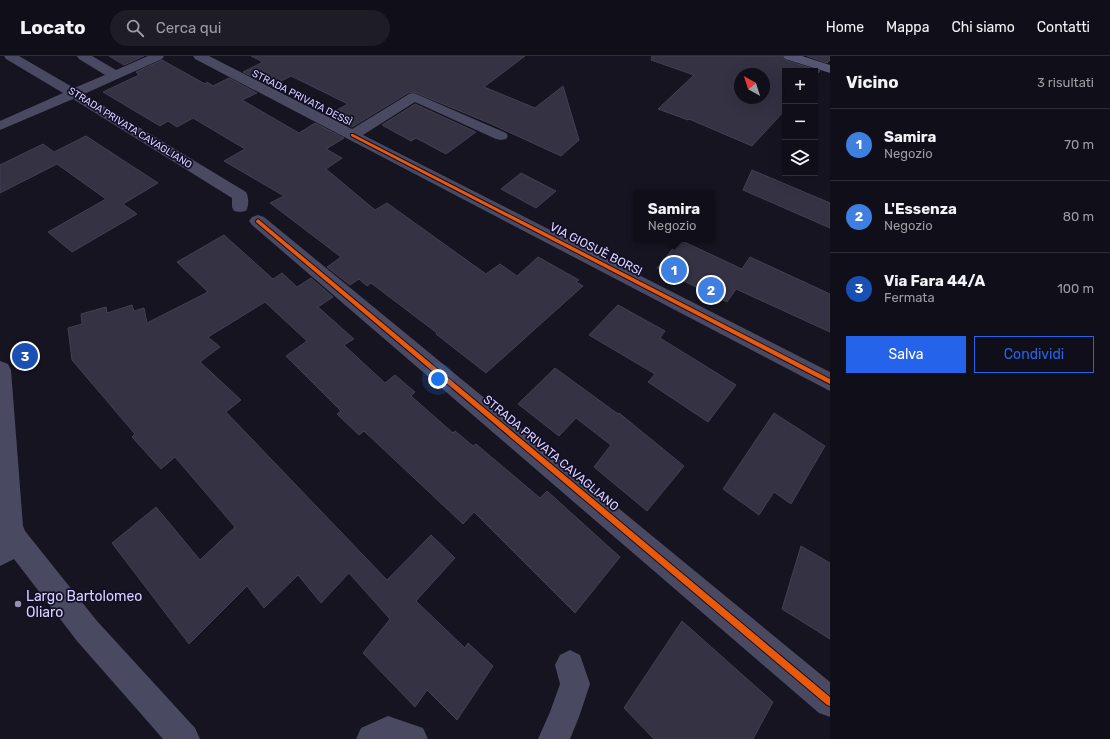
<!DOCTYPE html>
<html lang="it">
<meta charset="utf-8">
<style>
body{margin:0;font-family:Rubik,sans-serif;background:#1e1d26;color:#f1f3f6}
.controls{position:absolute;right:12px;top:12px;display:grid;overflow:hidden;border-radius:0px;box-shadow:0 4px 16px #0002}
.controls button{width:36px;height:36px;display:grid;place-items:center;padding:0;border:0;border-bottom:1px solid #302f38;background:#100f19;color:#f1f3f6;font:20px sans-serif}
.compass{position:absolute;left:734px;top:12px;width:36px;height:36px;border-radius:50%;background:#100f19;box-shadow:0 4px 16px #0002;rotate:321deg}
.you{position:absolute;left:438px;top:323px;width:14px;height:14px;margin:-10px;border:3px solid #fff;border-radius:50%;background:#1a73e8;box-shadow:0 0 0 6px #1a73e833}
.badge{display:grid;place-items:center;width:26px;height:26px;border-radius:50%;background:#2563eb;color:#fff;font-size:13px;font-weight:700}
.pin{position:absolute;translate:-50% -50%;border:2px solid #fff;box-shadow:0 1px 4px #0006}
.popup{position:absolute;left:633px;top:134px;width:82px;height:52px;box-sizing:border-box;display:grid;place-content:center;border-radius:0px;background:#100f19;filter:drop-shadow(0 1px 3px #0005);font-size:13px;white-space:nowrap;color:#9c9ca2}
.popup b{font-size:15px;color:#f1f3f6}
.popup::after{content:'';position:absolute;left:50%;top:100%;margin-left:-8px;border:8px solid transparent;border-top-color:#100f19}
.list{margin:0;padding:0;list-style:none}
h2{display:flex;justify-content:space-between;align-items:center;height:52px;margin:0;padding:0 16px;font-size:17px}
h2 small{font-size:13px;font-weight:400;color:#9c9ca2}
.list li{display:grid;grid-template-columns:26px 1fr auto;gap:12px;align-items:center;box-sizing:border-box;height:72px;padding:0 16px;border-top:1px solid #302f38}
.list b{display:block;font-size:15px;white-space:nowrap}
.list p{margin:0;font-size:13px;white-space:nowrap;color:#9c9ca2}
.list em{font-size:13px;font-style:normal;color:#9c9ca2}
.actions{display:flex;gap:8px;padding:12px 16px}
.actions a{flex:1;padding:9px 0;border:1px solid #2563eb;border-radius:0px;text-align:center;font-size:14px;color:#2563eb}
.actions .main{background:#2563eb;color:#fff}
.icon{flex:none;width:22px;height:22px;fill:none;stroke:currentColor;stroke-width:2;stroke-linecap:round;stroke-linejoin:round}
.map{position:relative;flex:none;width:830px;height:683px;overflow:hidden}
header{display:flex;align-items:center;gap:24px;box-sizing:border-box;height:56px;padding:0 20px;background:#100f19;border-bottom:1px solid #302f38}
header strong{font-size:19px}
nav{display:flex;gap:22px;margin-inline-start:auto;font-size:14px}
.search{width:280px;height:36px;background:#1e1d26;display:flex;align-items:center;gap:10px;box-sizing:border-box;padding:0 14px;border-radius:22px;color:#9c9ca2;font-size:15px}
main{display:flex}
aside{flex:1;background:#100f19}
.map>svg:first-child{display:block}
</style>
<header>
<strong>Locato</strong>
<div class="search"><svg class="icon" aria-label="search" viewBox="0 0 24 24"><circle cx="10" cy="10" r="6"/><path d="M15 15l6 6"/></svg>Cerca qui</div>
<nav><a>Home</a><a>Mappa</a><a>Chi siamo</a><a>Contatti</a></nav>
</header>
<main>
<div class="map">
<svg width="830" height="683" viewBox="0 0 830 683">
<rect width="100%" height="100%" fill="#161421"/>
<g fill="#343243" stroke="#433f54" fill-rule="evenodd">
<polygon points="109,0 144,0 124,9"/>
<polygon points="251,0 525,0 484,31 535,52 563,30 579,84 561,100 489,67 414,36 408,37 352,71 328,59 348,48 291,20 271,30 243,16 263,6"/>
<path d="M652 0H782L785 4 820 15 815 20V15H785V54L752 90 689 63 688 64 658 53 694 19 651 4ZM740 18H764V42H740Z"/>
<polygon points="807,0 830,0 830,4 827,7"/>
<polygon points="162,4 205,28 207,26 213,30 229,22 257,37 242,44 299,77 315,67 344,82 326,93 342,102 326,113 375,154 387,147 486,218 500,208 517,220 538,201 579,224 576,226 583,230 486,317 436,278 437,277 371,227 367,230 359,223 350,229 327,211 341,201 270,147 284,140 224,105 245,93 193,62 177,71 168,65 160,70 103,36 139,19 136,16"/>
<polygon points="415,48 476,76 446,98 416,82 411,85 382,69"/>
<polygon points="86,80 158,127 123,148 137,158 72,196 48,176 106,143 57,108 0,137 0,109 43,88 54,96"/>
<polygon points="752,114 830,147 830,172 743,134"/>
<polygon points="521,117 556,135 536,152 501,133"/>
<polygon points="224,179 273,223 282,217 297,231 311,222 333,241 318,251 354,283 344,289 385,327 395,319 415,336 411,340 453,377 455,375 473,390 476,388 540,442 547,435 620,501 575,557 474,456 463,468 364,375 359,379 337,358 341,355 286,300 307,285 265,246 208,281 220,291 200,306 241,344 226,356 387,524 431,479 455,502 416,545 465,592 468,587 493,610 457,664 427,634 415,651 363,597 390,563 349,517 321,547 298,519 264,552 247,530 189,588 112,487 156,451 200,504 235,471 175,401 161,413 132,381 135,378 72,304 68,272 82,268 81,258 106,251 107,257 132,249 134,255 144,252 147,267 208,236 177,206"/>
<polygon points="680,184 742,213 750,201 830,238 830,276 736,233 727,246 657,212"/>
<polygon points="618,249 665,275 660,282 736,329 708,366 648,326 655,318 589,279"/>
<polygon points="555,312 618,358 619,357 684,410 647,455 594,411 611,389 576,362 559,380 518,348"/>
<polygon points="774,357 825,390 791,448 774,436 759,459 723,433"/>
<polygon points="801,490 830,507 830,583 782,553"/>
<polygon points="682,565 773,646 753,683 654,683 624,652"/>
</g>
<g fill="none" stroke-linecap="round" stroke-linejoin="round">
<g fill="#4a4962" fill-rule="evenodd">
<path d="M4 0H19L74 32 105 19 79 3 77 0H92L116 14 148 0H164L162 3 84 38 246 136C249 142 249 149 246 155L240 156 234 155 232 151V142L73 43 0 74V65L63 37 6 3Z"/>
<polygon points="193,0 209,0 352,73 409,38 414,37 506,77 508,80 506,83 501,84 496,83 415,46 363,79 830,316 830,335 195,3"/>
<polygon points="258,159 264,161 830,626 830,661 819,657 252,169 249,165 252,161"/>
<polygon points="0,305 8,308 11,314 23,470 25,475 97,565 195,672 200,683 163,683 77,585 14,503 0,510"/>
<polygon points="570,594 580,599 590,628 579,661 570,683 538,683 550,656 560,628 555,609 560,599"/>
<polygon points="388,660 423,672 428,683 356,683 361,672"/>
</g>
<polygon fill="#575674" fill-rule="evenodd" points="783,0 802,0 830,9 830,17 785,3"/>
<g stroke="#130f26" stroke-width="2">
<g id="cycleway">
<polygon points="351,78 353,78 830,323 830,328 351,80"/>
<polygon points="258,163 830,641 830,650 827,649 256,166 256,165"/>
</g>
</g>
<use href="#cycleway" fill="#e8590c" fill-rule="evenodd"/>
</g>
<circle fill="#9591b1" stroke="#130f26" stroke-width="1.5" cx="18" cy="548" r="4"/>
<g text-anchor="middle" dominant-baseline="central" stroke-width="3.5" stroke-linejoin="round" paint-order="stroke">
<g font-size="10" fill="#d9d4ff" stroke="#130f26">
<text transform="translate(302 42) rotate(27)">STRADA PRIVATA DESSÌ</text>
<text transform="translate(130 72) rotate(32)">STRADA PRIVATA CAVAGLIANO</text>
</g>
<g font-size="12" fill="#d9d4ff" stroke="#130f26">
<text transform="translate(596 193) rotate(27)">VIA GIOSUÈ BORSI</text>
<text transform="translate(551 397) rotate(40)">STRADA PRIVATA CAVAGLIANO</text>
</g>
<g font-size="14" fill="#d9d4ff" stroke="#130f26" text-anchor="start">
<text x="26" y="540">Largo Bartolomeo<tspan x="26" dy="16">Oliaro</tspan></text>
</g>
</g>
</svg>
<div class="controls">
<button>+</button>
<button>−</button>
<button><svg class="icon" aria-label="layers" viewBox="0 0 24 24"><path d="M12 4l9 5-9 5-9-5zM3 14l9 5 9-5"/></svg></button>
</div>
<svg class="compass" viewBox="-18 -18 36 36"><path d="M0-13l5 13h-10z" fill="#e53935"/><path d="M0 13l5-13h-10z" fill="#9c9ca2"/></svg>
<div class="you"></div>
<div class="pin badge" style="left:674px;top:214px;background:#3f7fe0">1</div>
<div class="popup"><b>Samira</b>Negozio</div>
<div class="pin badge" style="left:711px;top:234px;background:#3f7fe0">2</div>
<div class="pin badge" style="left:25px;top:300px;background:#1a4fb4">3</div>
</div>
<aside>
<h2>Vicino<small>3 risultati</small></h2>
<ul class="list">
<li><span class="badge" style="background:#3f7fe0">1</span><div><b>Samira</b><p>Negozio</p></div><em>70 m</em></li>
<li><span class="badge" style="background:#3f7fe0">2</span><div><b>L'Essenza</b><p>Negozio</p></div><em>80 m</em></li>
<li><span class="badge" style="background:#1a4fb4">3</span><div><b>Via Fara 44/A</b><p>Fermata</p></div><em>100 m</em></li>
</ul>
<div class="actions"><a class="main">Salva</a><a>Condividi</a></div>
</aside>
</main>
